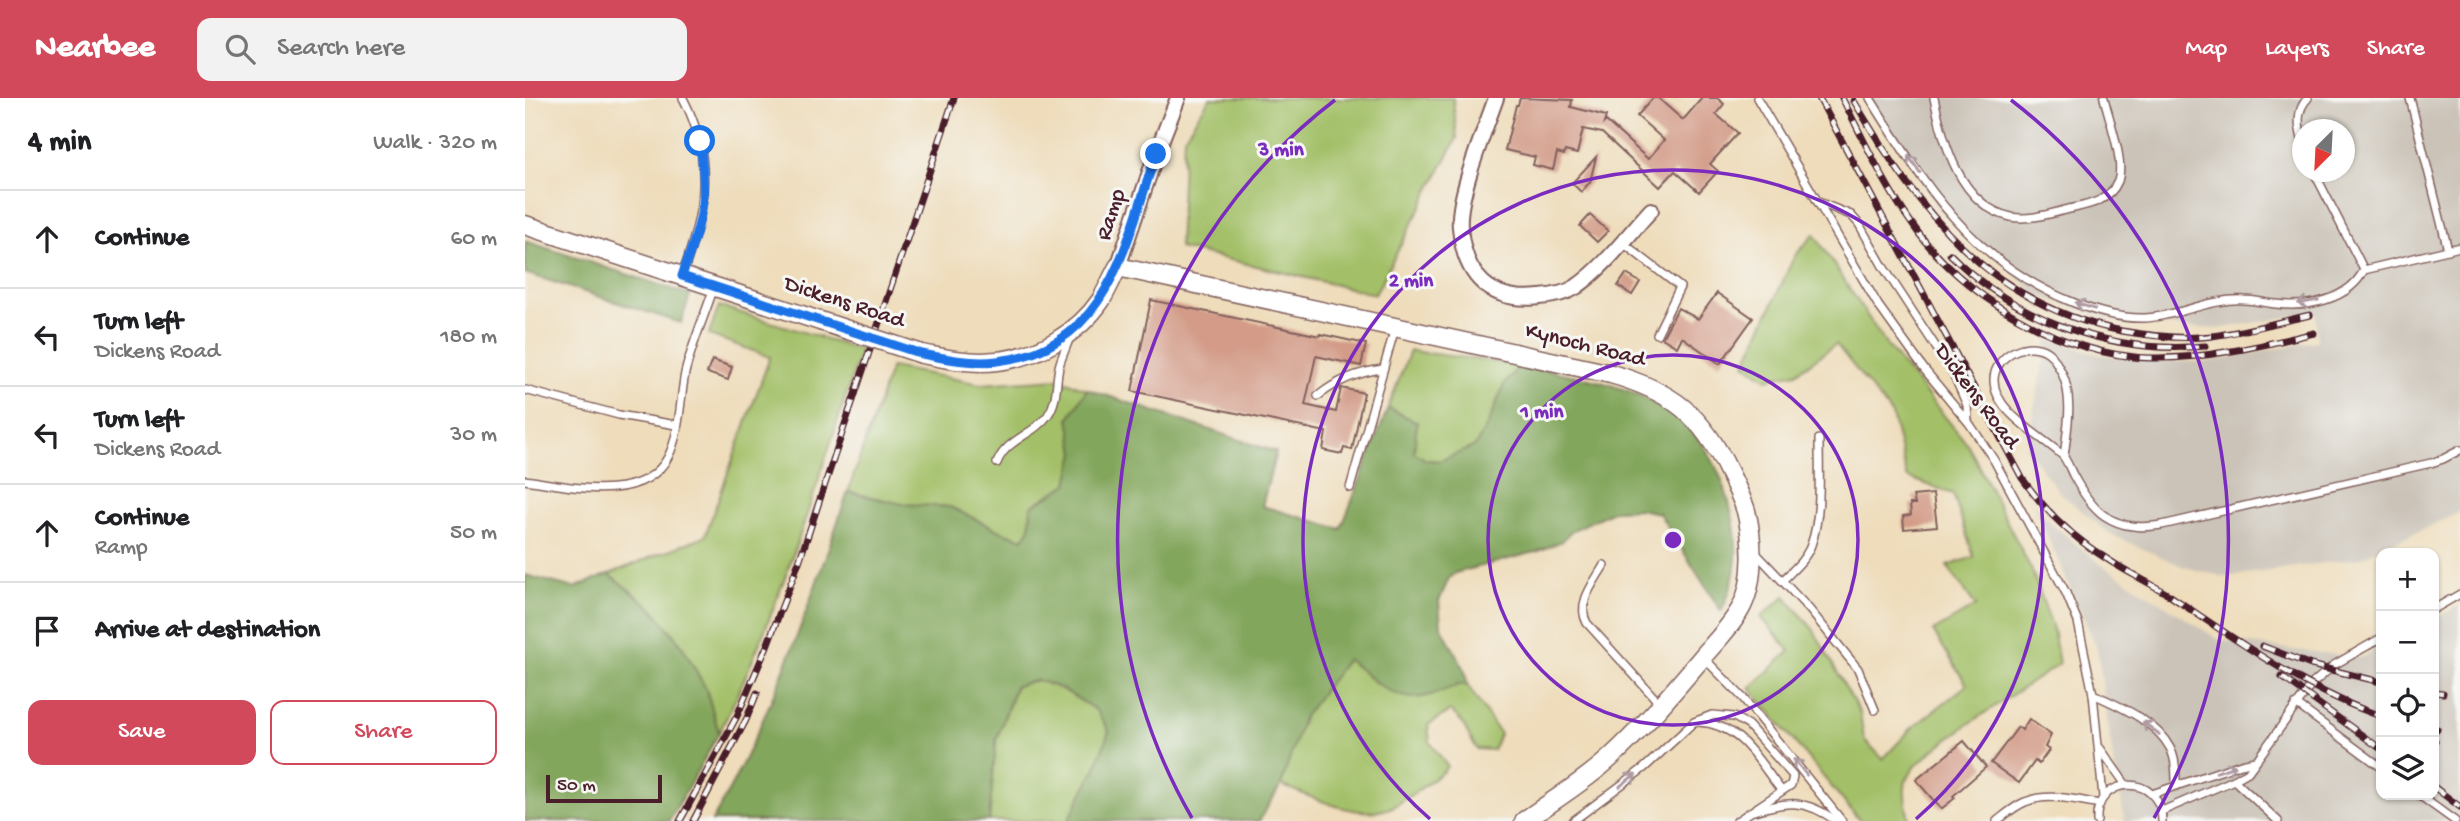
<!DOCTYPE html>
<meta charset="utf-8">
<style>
body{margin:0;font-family:"Gochi Hand",sans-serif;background:#f2f2f2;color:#202124}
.controls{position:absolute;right:21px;bottom:21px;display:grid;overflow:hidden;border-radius:14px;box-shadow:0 2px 5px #0004}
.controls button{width:63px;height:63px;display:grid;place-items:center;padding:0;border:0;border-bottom:2px solid #e0e0e0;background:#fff;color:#202124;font:35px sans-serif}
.compass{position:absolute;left:1767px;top:21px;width:63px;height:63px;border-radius:50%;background:#fff;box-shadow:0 2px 5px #0004;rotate:204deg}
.scale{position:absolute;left:21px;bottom:18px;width:116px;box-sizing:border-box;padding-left:7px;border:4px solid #4a1f2b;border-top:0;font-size:19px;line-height:24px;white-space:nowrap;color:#4a1f2b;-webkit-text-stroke:5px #f6f6f2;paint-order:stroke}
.stop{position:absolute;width:21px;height:21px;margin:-16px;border:5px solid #1a73e8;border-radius:50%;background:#fff}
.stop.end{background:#1a73e8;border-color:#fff;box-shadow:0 2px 7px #0008}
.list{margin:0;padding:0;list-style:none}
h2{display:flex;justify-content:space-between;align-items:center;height:91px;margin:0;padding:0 28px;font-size:30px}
h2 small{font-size:23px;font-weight:400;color:#757577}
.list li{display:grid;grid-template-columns:46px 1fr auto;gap:21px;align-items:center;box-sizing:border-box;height:98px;padding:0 28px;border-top:2px solid #e0e0e0}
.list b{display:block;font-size:26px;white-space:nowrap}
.list p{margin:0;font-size:23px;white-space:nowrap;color:#757577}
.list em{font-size:23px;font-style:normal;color:#757577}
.actions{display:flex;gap:14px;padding:21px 28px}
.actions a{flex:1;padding:16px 0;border:2px solid #d1495b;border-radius:14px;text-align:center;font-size:24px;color:#d1495b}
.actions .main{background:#d1495b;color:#fff}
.icon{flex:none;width:38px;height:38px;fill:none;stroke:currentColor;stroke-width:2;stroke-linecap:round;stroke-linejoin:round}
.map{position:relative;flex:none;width:1935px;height:723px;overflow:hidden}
header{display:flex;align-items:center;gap:42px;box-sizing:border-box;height:98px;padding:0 35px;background:#d1495b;color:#fff}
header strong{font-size:33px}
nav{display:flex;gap:38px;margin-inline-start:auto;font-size:24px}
.search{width:490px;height:63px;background:#f2f2f2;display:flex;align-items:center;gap:18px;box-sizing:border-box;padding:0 24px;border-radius:14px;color:#757577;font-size:26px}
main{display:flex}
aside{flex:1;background:#fff}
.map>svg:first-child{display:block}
</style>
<header>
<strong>Nearbee</strong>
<div class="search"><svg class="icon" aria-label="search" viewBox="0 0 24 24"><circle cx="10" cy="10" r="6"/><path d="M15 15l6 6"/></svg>Search here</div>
<nav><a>Map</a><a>Layers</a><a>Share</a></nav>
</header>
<main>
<aside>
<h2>4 min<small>Walk · 320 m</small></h2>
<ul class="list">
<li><svg class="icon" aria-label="ahead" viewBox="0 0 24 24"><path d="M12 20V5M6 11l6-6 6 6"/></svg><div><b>Continue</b></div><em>60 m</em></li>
<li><svg class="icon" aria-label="left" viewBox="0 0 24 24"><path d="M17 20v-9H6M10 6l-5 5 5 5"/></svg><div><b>Turn left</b><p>Dickens Road</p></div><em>180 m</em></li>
<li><svg class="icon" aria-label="left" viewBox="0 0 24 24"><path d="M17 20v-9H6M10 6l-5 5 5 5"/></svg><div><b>Turn left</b><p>Dickens Road</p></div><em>30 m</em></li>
<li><svg class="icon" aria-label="ahead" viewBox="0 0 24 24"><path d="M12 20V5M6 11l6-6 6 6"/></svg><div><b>Continue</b><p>Ramp</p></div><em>50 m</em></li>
<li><svg class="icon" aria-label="arrive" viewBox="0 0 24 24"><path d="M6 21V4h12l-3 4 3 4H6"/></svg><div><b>Arrive at destination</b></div></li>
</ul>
<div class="actions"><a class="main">Save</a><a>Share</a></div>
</aside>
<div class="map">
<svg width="1935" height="723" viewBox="0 0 1935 723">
<rect width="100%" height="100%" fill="#f6f6f2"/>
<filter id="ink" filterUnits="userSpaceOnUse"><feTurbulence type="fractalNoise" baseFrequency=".0143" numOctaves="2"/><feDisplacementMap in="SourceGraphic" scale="14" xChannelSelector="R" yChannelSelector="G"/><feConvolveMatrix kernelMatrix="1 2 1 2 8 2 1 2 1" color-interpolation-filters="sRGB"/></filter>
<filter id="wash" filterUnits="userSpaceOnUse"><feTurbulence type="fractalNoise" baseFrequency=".00686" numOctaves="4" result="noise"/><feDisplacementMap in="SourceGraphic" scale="28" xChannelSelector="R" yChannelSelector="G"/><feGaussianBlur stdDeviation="1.57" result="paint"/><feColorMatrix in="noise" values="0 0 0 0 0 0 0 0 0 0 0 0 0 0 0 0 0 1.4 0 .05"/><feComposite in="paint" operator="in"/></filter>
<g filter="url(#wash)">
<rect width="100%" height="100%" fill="#eedcba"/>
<g fill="#cbc3b8" fill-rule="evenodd">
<path d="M1345 0H1935V414L1835 460 1700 479 1659 469 1585 436 1534 394 1501 350 1523 241 1576 257 1628 263 1681 264 1792 243 1791 214 1692 231 1600 226 1514 198 1414 111ZM1778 32H1820V74H1778Z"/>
<polygon points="1508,406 1530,429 1577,467 1694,542 1835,560 1856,549 1856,697 1909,697 1909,521 1935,507 1935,723 1600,723 1588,661 1572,550"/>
</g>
<g fill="#a3c067" stroke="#767049" stroke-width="2">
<polygon points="685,0 928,0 932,40 850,196 654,150 659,39"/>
<path d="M1289 136 1362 248 1443 347 1507 473 1528 531 1534 566C1504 587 1394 653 1382 680 1377 692 1382 710 1384 723H1335L1225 590 1265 553 1236 519 1260 498 1288 531 1335 615 1339 641 1358 661 1387 630 1442 587 1408 533 1451 508 1422 468 1449 459 1428 396 1382 379 1367 317 1311 246 1271 275 1242 281 1220 266 1269 159Z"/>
<path d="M194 208 336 252C293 381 255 513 194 635L181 591 156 546 127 510 84 476 180 438 245 259 184 237Z"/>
<polygon points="885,253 995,267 979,287 962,328 950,349 915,363 901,362 889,354 892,324 863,310"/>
<polygon points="366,269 456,286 533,281 562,291 544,320 550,354 543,387 506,408 505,429 498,441 477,434 425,409 377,406 323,394"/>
<path d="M822 561 852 586 895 599 936 586 943 588 975 636 968 652 952 651C941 636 941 624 925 613L903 627 905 644 922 668 919 673C902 685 884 701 865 710 834 723 785 698 756 687L777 620Z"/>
<polygon points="512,582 537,591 571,612 584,633 571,670 543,723 464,723 471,643 491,588"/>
</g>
<g fill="#82a65c" stroke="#666244" stroke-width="2">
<polygon points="0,143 165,197 156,225 0,175"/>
<path d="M995 267C1092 285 1178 298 1205 409 1215 446 1214 478 1196 513L1134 415 1114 411 1090 412 1046 433 1037 443 1014 453 930 475 924 480 914 503 916 528 939 571 943 588 936 586C921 591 898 603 882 599 858 595 841 575 822 561L778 620 756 687 734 723H543L571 670 584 633 571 612 537 591 513 582 490 588 471 643 464 723H187C247 619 284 507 323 394L377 406 425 409 477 434 498 441 505 429 506 408 543 386 550 354 544 320 562 291 751 354 737 408 816 431 863 310 892 324 889 354 901 362 915 363 950 348 962 328 979 287Z"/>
<polygon points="84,476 127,510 156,546 181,591 194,635 144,723 0,723 0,477 49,490"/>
</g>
<g id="blocks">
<g fill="#d39b88">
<polygon points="995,0 1047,2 1046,9 1081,18 1079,25 1081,23 1123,61 1139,42 1112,18 1128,0 1133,0 1158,22 1177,0 1192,0 1199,6 1191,16 1213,35 1185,66 1193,73 1174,94 1150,73 1135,89 1077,35 1058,31 1052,56 1040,53 1039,57 1032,55 1028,72 1008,67 1010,59 980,52 991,7 993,7"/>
<polygon points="1071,59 1065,84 1056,94 1047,85"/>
<polygon points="1065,117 1083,133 1072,144 1055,128"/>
<polygon points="1101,176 1115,184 1107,197 1093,188"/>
<polygon points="1192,195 1228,220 1195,266 1157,239 1152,249 1137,240 1153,210 1173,221"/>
<polygon points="626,202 795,238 795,236 841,246 836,268 791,258 780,307 811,314 816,290 839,295 827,352 819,350 817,356 798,352 801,334 607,293"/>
<polygon points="187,262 207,269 203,282 182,275"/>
<polygon points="1408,396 1412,428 1379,431 1378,418 1386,417 1385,406 1390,406 1388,398"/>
<polygon points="1504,621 1526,637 1520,649 1524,652 1514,666 1510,663 1494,685 1466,665 1493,629 1497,632"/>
<polygon points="1439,643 1461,669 1428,698 1430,700 1416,711 1391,682"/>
</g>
</g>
</g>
<g filter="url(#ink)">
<use href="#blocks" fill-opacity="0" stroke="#83615d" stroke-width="2"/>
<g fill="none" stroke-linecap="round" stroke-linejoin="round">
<g stroke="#83615d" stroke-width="10">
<g id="service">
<polyline points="1232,0 1353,207 1399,271 1444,325 1469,362 1541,495 1553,524 1568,596 1578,699"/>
<path d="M1345 0C1400 88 1447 164 1547 204 1569 213 1595 221 1620 220 1653 218 1686 200 1719 202 1730 202 1740 205 1751 206 1782 210 1824 202 1839 172"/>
<path d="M1409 0C1418 44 1435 108 1486 119 1506 123 1530 114 1549 110 1567 106 1585 102 1593 83 1600 64 1584 21 1579 0"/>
<polyline points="1885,0 1923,152"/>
<path d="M1778 44C1773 28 1771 12 1783 0"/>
<polyline points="1789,74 1839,172 1935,149"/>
<polyline points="1293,104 1326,117 1334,126 1359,170 1428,275 1442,307 1443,323"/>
<polyline points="1098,145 1155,189 1132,236"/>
<path d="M157 178C179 115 191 63 158 0"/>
<polyline points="0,292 94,317 151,327"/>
<path d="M793 298C813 282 833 274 858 271"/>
<path d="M1539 359C1542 331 1549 302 1537 275 1534 270 1530 261 1526 257 1507 238 1470 256 1469 281 1468 314 1517 338 1538 358 1542 363 1545 371 1548 377 1556 392 1566 409 1580 418 1598 430 1617 430 1637 427L1906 365 1918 361 1935 352"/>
<path d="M472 365C481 341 509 337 523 317 534 301 530 282 535 265 538 256 542 247 545 239"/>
<path d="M0 382C42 388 118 407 143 359 155 337 155 301 160 275 167 246 180 217 189 189"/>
<polyline points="825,390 870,230"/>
<polyline points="1228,452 1284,511 1333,571 1350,612"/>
<path d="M1079 467C1069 485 1051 505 1062 525L1136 607"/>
<path d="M1258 482C1268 472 1281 461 1286 447 1297 417 1294 374 1294 341"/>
<polyline points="1909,511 1935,496"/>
<polyline points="1178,559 1218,600 1317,723"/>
<path d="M1568 596C1594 608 1631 623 1645 650 1651 661 1651 675 1651 688"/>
<polyline points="1771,606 1856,669"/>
<path d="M1173 624C1216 626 1232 662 1256 692"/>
<polyline points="1575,650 1601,687"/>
<polyline points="1709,682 1753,723"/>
<polyline points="1627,696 1716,666 1730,663"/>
<polyline points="1894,697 1930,723"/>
<path d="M1229 713C1263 703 1281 701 1311 723"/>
<polyline points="1637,713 1709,682 1723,674 1787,586 1809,567 1856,540"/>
<polyline points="1048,723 1119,670 1169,624 1187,617 1209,619 1223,627 1268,678 1266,687 1212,723"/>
<path d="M1472 723C1481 716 1490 708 1500 704 1523 694 1551 702 1575 706"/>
<path d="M1572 723C1569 677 1637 674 1637 723"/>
</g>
</g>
<g stroke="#83615d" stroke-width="18">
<g id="minor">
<path d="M971 0C960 32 932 98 935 129 939 178 965 205 1015 199 1027 198 1040 196 1051 189 1080 169 1102 138 1126 112"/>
<polyline points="593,169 631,56 653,0"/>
</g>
</g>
<g stroke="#83615d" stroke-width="21">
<g id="tertiary">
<polyline points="0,127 295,223"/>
<path d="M397 256C422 261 447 266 472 263 512 259 553 236 576 202 582 192 587 180 593 169L1086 276C1147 293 1177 317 1204 374 1210 386 1217 400 1221 413 1228 440 1230 482 1217 508 1207 528 1189 545 1175 562 1146 596 1117 631 1085 660 1059 684 1027 703 999 723"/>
</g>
</g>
<use href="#service" stroke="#fff" stroke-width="7"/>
<use href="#minor" stroke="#fff" stroke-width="14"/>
<use href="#tertiary" stroke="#fff" stroke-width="18"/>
<g stroke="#4a1f2b" stroke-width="7">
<g id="rail">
<path d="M1294 0 1497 380C1520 413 1548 440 1582 461 1603 475 1626 485 1647 499 1710 541 1783 594 1856 618"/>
<path d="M1317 0C1339 42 1359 87 1387 126 1436 198 1537 258 1626 260 1682 261 1735 248 1789 235"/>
<path d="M1329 3C1395 114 1463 206 1597 233 1626 238 1658 242 1687 238 1720 234 1753 224 1785 217"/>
<path d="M1425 156C1490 222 1588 257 1680 248"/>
<polyline points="1737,548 1786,567 1856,584"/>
<polyline points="1757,579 1856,651"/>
<polyline points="1909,594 1918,595"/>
<polyline points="1909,631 1912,631"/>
<polyline points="1909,643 1910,643"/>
<polyline points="1909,689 1935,709"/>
<polyline points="155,723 212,618 242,548 275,461 429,0"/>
<polyline points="168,723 221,622 232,595"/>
</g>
</g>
<use href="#rail" stroke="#f6f6f2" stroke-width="4.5" stroke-dasharray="13" stroke-linecap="butt"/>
<g stroke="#83615d" stroke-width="21" stroke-linecap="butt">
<polyline id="tertiary-bridge" points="295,223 397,256"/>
</g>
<use href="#tertiary-bridge" stroke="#fff" stroke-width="18"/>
</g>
<defs><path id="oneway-shaft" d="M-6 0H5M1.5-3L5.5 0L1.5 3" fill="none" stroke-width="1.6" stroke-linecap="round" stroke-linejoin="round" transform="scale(1.75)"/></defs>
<g stroke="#ae9aa0">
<use href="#oneway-shaft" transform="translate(1389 66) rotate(-125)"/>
<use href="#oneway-shaft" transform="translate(1783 204) rotate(170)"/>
<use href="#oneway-shaft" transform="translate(1560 208) rotate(-161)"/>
<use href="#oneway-shaft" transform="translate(1626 630) rotate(-142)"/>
<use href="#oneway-shaft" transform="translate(1275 669) rotate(-129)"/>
<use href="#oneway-shaft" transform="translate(1701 671) rotate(-19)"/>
<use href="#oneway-shaft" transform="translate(1103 682) rotate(-38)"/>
</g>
</g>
<g fill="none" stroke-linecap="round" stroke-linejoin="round" filter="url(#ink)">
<path stroke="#1a73e8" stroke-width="9" d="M175 43C177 63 180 84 178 104 175 129 165 154 157 178L397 256C422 261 447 266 472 263 584 252 601 144 631 56"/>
</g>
<g fill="none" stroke="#7b2cbf" stroke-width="3.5">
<circle cx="1148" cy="442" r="185"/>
<path d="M905 721A370 370 0 1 1 1391 721"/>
<path d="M667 720A555 555 0 0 1 810 2M1486 2A555 555 0 0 1 1629 720"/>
</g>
<g text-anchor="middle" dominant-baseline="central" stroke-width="6" stroke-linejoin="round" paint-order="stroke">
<g font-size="23" fill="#4a1f2b" stroke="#f6f6f2">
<text transform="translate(587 117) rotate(-72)">Ramp</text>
<text transform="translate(319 205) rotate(18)">Dickens Road</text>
<text transform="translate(1060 248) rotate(14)">Kynoch Road</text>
<text transform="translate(1451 299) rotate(53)">Dickens Road</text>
</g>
</g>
<circle cx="1148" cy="442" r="10" fill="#7b2cbf" stroke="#f6f6f2" stroke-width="3.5"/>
<g font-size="21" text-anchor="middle" font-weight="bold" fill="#7b2cbf" stroke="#f6f6f2" stroke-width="6" stroke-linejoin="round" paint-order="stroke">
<text x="756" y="57">3 min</text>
<text x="886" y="188">2 min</text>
<text x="1017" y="319">1 min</text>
</g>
</svg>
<div class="controls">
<button>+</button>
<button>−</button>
<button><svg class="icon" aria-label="locate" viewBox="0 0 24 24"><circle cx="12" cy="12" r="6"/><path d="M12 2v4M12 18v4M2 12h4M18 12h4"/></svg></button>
<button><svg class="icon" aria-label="layers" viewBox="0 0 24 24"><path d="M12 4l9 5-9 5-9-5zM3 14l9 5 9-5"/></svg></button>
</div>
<svg class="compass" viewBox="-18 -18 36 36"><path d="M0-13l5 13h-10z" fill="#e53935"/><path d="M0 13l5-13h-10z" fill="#757577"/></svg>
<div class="scale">50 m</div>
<div class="stop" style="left:175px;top:43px"></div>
<div class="stop end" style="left:631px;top:56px"></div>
</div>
</main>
